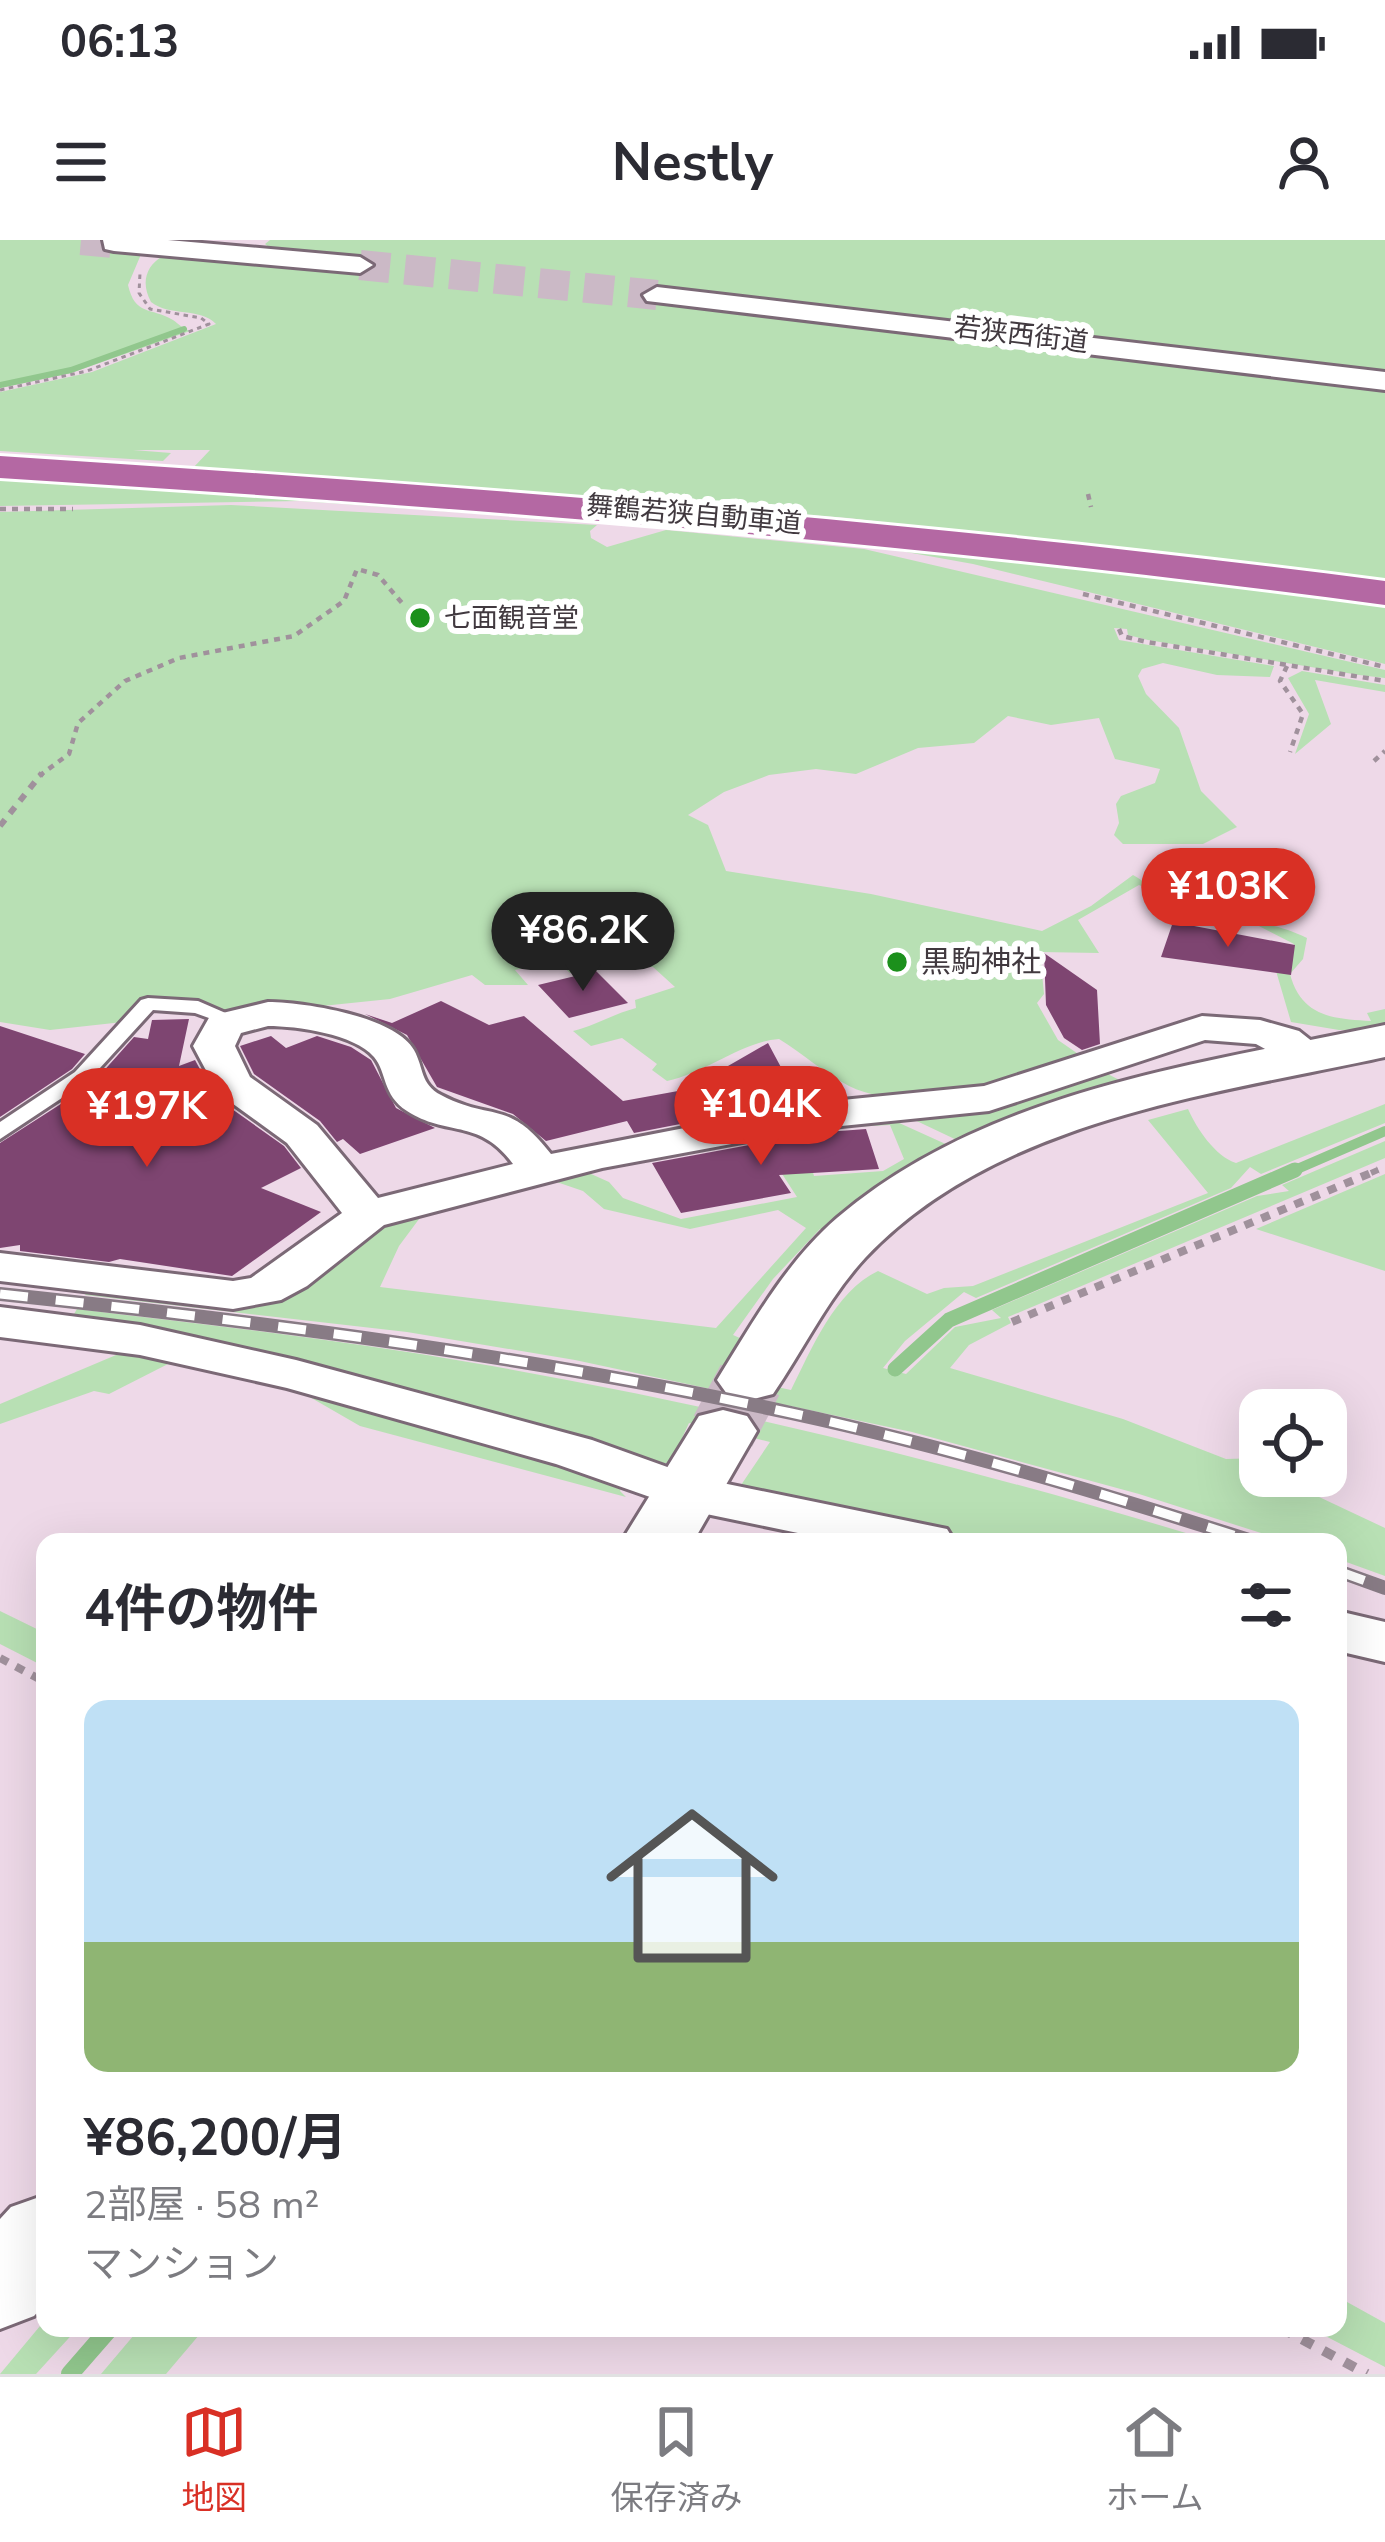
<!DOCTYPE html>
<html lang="ja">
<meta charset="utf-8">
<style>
body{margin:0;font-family:"Nunito Sans","Noto Sans JP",sans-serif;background:#f7f7f7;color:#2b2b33;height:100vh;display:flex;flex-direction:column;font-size:45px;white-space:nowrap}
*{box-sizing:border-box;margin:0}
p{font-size:39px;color:#7c7c81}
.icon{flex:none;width:66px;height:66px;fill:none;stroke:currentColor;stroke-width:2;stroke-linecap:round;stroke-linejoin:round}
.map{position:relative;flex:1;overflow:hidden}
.drawer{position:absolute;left:36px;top:1293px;width:1311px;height:804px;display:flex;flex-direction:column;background:#fff;border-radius:24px;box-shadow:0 12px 48px #0002}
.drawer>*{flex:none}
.fabs{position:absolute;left:1239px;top:1149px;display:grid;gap:24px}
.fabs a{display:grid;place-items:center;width:108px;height:108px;border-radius:24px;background:#fff;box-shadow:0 12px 48px #0002;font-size:60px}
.price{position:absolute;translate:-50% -102px;padding:0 27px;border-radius:42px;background:#d93025;color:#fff;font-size:39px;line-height:78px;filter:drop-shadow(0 3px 6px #0008)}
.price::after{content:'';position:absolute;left:50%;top:72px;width:36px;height:27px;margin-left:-18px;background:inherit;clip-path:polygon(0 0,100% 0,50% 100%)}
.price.current{background:#222;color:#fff}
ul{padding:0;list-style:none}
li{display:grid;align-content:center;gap:24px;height:636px;padding:0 48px}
li span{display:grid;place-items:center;height:372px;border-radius:24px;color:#555}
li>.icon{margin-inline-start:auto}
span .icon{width:216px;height:216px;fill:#fffc;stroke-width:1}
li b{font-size:51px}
h2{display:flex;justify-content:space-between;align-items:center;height:144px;padding:0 48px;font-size:51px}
.status{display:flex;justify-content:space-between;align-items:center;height:84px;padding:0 60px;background:#fff;direction:ltr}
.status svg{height:33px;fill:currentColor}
header{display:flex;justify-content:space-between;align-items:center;height:156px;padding:0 48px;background:#fff;font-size:54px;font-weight:700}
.menu{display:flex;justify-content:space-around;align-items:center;height:168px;border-top:3px solid #e1e1e2;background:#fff;font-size:33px;color:#7c7c81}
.menu a{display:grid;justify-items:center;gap:6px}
.menu .current{color:#d93025}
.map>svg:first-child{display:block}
</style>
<div class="status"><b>06:13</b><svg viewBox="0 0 49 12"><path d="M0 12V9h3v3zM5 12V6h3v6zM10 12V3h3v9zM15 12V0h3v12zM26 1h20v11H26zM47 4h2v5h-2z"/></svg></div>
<header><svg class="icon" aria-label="menu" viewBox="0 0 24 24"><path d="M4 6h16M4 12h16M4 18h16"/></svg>Nestly<svg class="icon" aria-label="person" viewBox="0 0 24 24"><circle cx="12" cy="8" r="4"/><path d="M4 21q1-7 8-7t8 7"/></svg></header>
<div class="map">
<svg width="1385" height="2134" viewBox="0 0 1385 2134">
<rect width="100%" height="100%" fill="#eed9e8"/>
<path fill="#b8e0b4" d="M0,0H119L351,33L373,20L276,13L265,4L270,0H1385V342L848,278L193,228L210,210H133L171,213L163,221L0,211V152L92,132L216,84C200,67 170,77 151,62C141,44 145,26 163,16L142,12L128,45C135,76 151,67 173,80C179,84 183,89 190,91L71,133L0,148Z
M0,236L750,288L1083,323L1381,361L1385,362V424L973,324L834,299L301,261L0,266Z
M231,265L597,285L590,291L591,298L607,307L666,290L864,309L1385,430V438L1359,435L1148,400L1128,395L1127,389L1114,388L1119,400L1274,426L1270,437L1217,435L1163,423L1142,429L1138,436L1146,454L1179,488L1201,551L1237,587L1203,604H1123L1114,595L1119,583L1116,564L1121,556L1155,543L1160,529L1115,519L1099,478L1051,485L1008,476L974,503L918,508L856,534L816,529L769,535L724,552L688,575L708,585L726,631L871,654L1042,691L1091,666L1133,635C1154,646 1172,671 1196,676C1241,684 1262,677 1307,698L1303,719L1290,734C1301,776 1332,779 1371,781L1367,773L1385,769V789L1339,790L1291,782L1276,731L1290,717L1294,704L1255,684L1170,678L1148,649L1139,645L1078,680L1099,713L1040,712L1044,754L1037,763L1058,800L1084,818C1020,843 914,878 849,846C825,834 802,813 779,799C744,801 705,833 667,841L652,830L657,824L622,798L591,806L573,791C597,785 613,774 636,768L635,760L675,747L653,727L599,726L570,733L557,721L515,730L528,745H485L472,735L390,759L243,774L144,760L123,782L50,790L0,782V272Z
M1302,431L1385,445V452L1315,440L1331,484L1295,514L1309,474L1288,438Z
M1100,830L1131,846L961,902L904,875Z
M1385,864V883L1261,934L1250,927L1231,948L976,1058L964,1052L905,1101L883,1128L906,1134L955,1087L1001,1078L992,1070L1257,956L1289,951L1282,945L1385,901V918L1008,1077L1011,1083L969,1105L950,1128L1123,1179L1226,1219L1260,1218V1236H1288L1317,1256L1385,1288V1336L1338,1319V1302H1289L1139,1254L912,1192L575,1120L407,1092L85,1055L89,1049L233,1063L377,980L428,967L399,1006L380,1047L716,1088L806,988L778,970L690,989L604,969L583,951L542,937L580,929L609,942L623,958L681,979L797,957L764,906L803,898L814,936L883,931L904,919L890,885L795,890L886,877L950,906L878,948L827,990L820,989L773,1039L733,1095L742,1099L718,1134L791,1150C811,1110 835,1051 878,1031L927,1054L944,1048L973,1046L1208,953L1148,880L1188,869C1197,889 1215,916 1236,923Z
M1385,934V1031L1256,989Z
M77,1069C209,1085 342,1100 474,1123C725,1166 972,1228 1216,1302H983L739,1248L770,1202L689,1183L671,1222L650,1226L71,1079Z
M135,1107L372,1164L622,1246L620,1251L626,1257L360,1186L308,1156L273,1145L168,1124L109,1154L94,1151L0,1184V1164Z
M0,1371L45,1393V1427L0,1404Z
M1338,2057L1385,2083V2127L1310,2088H1338Z
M45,2080V2088H78L36,2134H0Z
M140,2088H205L166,2134H101Z"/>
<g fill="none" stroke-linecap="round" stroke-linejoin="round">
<path stroke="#91c78d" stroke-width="6" d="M0,145L71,130L184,89"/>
<path stroke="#91c78d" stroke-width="10" d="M1288,933L1385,891"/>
<path stroke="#91c78d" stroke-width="15" d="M895,1129L949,1080L1295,930"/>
<path stroke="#91c78d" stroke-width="18" d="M70,2134L110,2088"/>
</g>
<path fill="#7e4571" d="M1173,682L1295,705L1291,735L1161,717Z
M1044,713L1097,750L1100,804L1082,810L1064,798L1046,765Z
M596,731L628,763L569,778L538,745Z
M441,761L489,785L524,776L623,861L700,847L697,838L733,836L728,826L768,803L799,861L634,893L627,881L546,901L513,874L437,847L407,795L365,774L392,783Z
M189,779L179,826L195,820L215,857L284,906L301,928L261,948L321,972L232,1036L120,1019L109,1022L20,1011V1005L0,1008V903L92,844L134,797L148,799L152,780Z
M0,786L85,814L72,829L0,877Z
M271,796L286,808L317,796L351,807L371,820L396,868L435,888L360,914L343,899L337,902L320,881L254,834L240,806Z
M866,889L879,929L779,935L791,953L681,973L652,923L813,893Z"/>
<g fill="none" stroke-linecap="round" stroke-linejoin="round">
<path stroke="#cbb9c6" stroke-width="30" stroke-dasharray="30 15" stroke-linecap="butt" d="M81,0L114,3
M360,25L657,55"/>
<path stroke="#cbb9c6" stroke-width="66" stroke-dasharray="66 33" stroke-linecap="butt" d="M723,1191L750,1140"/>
<defs>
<path id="service" d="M148,758L198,761L244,781L234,787L195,773L153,770L89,840L0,899V882L75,832L141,760Z"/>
<path id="minor" d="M268,762C303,762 395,776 414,810C424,828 420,844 441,855C492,882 508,858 551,914L812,863L984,846L1202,776L1260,780L1299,791L1332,817L1326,826L1311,829L1296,826L1256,804L1205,800L989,871L812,889L602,928L384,985L307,1046L281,1060L233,1069L0,1041V1013L233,1041L251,1038L342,973L287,903L218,853L193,806L210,776ZM268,786C297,786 354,794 374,817C387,832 382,855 407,871C447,897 480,878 513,924L378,958L317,885L250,837L235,806L241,793Z
M0,1067L140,1085L296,1120L592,1200L698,1238L947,1289L955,1302H841L687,1270L556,1224L287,1148L140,1115L0,1097Z
M1338,1371L1385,1382V1422L1338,1411Z"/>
<path id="tertiary" d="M103,0H168L360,17L373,25L360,33L114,11L105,9Z
M657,47L1385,132V150L647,61L643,55Z
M1385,785V817C1209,855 995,880 865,1018C827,1059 804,1109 773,1154L750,1160L727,1154L717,1140C752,1084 786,1022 837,978C987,850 1199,824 1385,785Z
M723,1170L747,1176L757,1191L693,1302H621L699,1176Z
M45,1955V2064L34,2076L0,2089V1979L11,1967Z"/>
<path id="motorway" d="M0,216C463,246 925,281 1385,341V365C925,303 463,267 0,238Z"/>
</defs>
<use href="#service" stroke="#7b6976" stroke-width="6"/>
<use href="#minor" stroke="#7b6976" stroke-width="6"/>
<use href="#tertiary" stroke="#7b6976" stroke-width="6"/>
<use href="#motorway" stroke="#fff" stroke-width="6"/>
<path stroke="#a0919c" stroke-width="3" stroke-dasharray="4.5 4.5" stroke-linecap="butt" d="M0,150L87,131L209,84L201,78L150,69L139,53L140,33"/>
<path stroke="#a0919c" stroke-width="4.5" stroke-dasharray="6 6" stroke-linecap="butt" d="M1088,254L1091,267
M0,269H73
M1083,354L1385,427
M1119,389L1122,396L1147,402L1385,441
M1287,426L1280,441L1303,474L1290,512
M1374,521L1385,511
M39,536L69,514L78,483L125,441L179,418L294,396L344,361L357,329L378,335L402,363"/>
<path stroke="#a0919c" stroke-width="6" stroke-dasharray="8 8" stroke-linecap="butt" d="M0,586L42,533
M1371,933L1385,927"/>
<path stroke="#a0919c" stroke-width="8" stroke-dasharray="9 9" stroke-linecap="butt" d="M1012,1082L1378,930
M0,1418L45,1442"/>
<path stroke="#a0919c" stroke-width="10" stroke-dasharray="12 12" stroke-linecap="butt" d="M1281,2088L1367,2134"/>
<use href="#service" fill="#fff" fill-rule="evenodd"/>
<use href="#minor" fill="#fff" fill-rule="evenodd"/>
<use href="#tertiary" fill="#fff" fill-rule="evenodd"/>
<use href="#motorway" fill="#b468a3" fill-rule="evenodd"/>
<defs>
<path id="rail" d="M0,1054C265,1082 530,1116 791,1173C948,1207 1102,1253 1255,1302
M1338,1331L1385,1348"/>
</defs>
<use href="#rail" stroke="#887b85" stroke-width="14"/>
<use href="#rail" stroke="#fff" stroke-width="9" stroke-dasharray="28" stroke-linecap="butt"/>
</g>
<g fill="#1c901c" stroke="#fff" stroke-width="4.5">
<circle cx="420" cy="378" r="12"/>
<circle cx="897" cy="722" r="12"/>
</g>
<g text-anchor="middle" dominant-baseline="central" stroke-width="12" stroke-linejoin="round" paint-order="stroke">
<g font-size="27" fill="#41393f" stroke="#fff">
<text transform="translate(1021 95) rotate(7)">若狭西街道</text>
<text transform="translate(694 275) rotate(5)">舞鶴若狭自動車道</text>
</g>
<g font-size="27" fill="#41393f" stroke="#fff" text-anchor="start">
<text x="444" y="378">七面観音堂</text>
</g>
<g font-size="30" fill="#41393f" stroke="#fff" text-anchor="start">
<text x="921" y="722">黒駒神社</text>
</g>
</g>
</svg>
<div class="fabs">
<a><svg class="icon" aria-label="locate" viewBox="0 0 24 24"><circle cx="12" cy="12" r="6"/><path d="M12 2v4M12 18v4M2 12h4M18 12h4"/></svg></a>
</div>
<b class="price" style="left:1228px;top:710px">¥103K</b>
<b class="price current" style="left:583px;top:754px">¥86.2K</b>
<b class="price" style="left:761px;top:928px">¥104K</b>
<b class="price" style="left:147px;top:930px">¥197K</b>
<section class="drawer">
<h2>4件の物件<svg class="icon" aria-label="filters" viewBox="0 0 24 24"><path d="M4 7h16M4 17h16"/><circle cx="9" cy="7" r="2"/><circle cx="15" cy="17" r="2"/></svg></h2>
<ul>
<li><span style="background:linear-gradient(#bfe0f5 65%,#8fb573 0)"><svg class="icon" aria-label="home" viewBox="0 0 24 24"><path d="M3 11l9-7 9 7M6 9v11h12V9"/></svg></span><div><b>¥86,200/月</b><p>2部屋 · 58 m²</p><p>マンション</p></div></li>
</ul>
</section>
</div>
<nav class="menu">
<a class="current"><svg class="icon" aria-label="map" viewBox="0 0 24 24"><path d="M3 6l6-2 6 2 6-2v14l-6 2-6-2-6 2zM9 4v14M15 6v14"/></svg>地図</a>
<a><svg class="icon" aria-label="saved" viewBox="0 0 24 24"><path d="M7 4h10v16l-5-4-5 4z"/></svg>保存済み</a>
<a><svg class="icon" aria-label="home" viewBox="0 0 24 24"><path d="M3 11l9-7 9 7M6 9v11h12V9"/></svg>ホーム</a>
</nav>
